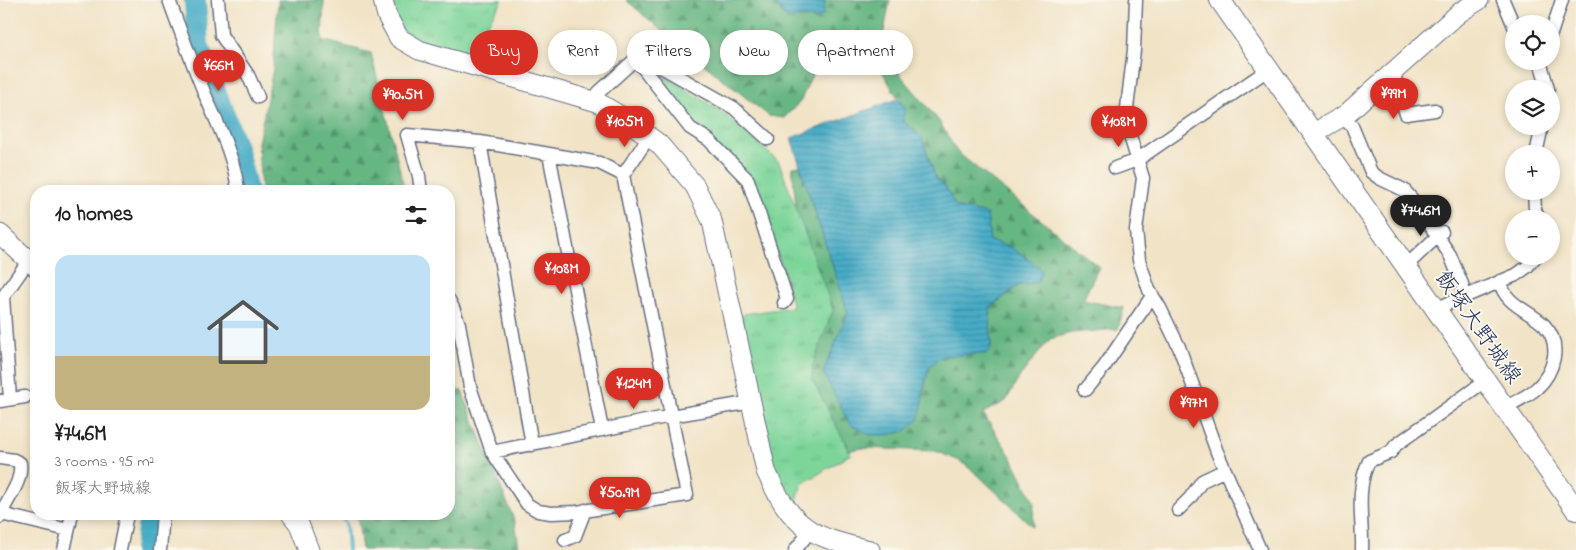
<!DOCTYPE html>
<meta charset="utf-8">
<style>
body{margin:0;font-family:"Indie Flower","Klee One",sans-serif;background:#f2f2f2;color:#222;height:100vh;display:flex;flex-direction:column;font-size:19px;white-space:nowrap}
*{box-sizing:border-box;margin:0}
p{font-size:16px;color:#767676}
.icon{flex:none;width:28px;height:28px;fill:none;stroke:currentColor;stroke-width:2;stroke-linecap:round;stroke-linejoin:round}
.map{position:relative;flex:1;overflow:hidden}
.drawer{position:absolute;left:30px;top:185px;width:425px;height:335px;display:flex;flex-direction:column;background:#fff;border-radius:20px;box-shadow:0 2px 8px #0003}
.drawer>*{flex:none}
.top-card{position:absolute;left:470px;top:30px;width:475px;height:45px;display:flex;gap:10px}
.tools{position:absolute;left:1505px;top:15px;display:grid;gap:10px}
.tools a{display:grid;place-items:center;width:55px;height:55px;border-radius:50%;background:#fff;box-shadow:0 2px 8px #0003;font-size:25px}
.price{position:absolute;translate:-50% -42px;padding:0 11px;border-radius:18px;background:#d93025;color:#fff;font-size:16px;line-height:32px;filter:drop-shadow(0 1px 2px #0008)}
.price::after{content:'';position:absolute;left:50%;top:30px;width:15px;height:11px;margin-left:-8px;background:inherit;clip-path:polygon(0 0,100% 0,50% 100%)}
.price.current{background:#222;color:#fff}
ul{padding:0;list-style:none}
li{display:grid;align-content:center;gap:10px;height:265px;padding:0 25px}
li span{display:grid;place-items:center;height:155px;border-radius:15px;color:#555}
li>.icon{margin-inline-start:auto}
span .icon{width:90px;height:90px;fill:#fffc;stroke-width:1}
li b{font-size:21px}
h2{display:flex;justify-content:space-between;align-items:center;height:60px;padding:0 25px;font-size:21px}
.tag{padding:0 18px;border-radius:22px;background:#fff;box-shadow:0 2px 8px #0003;font-size:18px;line-height:45px}
.tag.current{background:#d93025;color:#fff}
.map>svg:first-child{display:block}
</style>
<div class="map">
<svg width="1576" height="550" viewBox="0 0 1576 550">
<defs>
<pattern id="forest-firs" width="22" height="20" patternUnits="userSpaceOnUse" patternTransform="scale(1.25)"><rect width="22" height="20" fill="#66b682"/><path d="M5 1l3.5 6h-7zM16 11l3.5 6h-7z" fill="#53946e"/></pattern>
<pattern id="park-tufts" width="24" height="20" patternUnits="userSpaceOnUse" patternTransform="scale(1.25)"><rect width="24" height="20" fill="#7dd59a"/><path d="M3 7l-1-3M5 7V3M7 7l1-3M15 17l-1-3M17 17v-4M19 17l1-3" fill="none" stroke="#6bb787"/></pattern>
<pattern id="water-rules" width="6" height="5" patternUnits="userSpaceOnUse" patternTransform="scale(1.25)"><rect width="6" height="5" fill="#47acc6"/><path d="M0 2.5h6" fill="none" stroke="#3a8ca4"/></pattern>
</defs>
<rect width="100%" height="100%" fill="#fbf7ec"/>
<filter id="ink" filterUnits="userSpaceOnUse"><feTurbulence type="fractalNoise" baseFrequency=".02" numOctaves="2"/><feDisplacementMap in="SourceGraphic" scale="10" xChannelSelector="R" yChannelSelector="G"/><feConvolveMatrix kernelMatrix="1 2 1 2 8 2 1 2 1" color-interpolation-filters="sRGB"/></filter>
<filter id="wash" filterUnits="userSpaceOnUse"><feTurbulence type="fractalNoise" baseFrequency=".0096" numOctaves="4" result="noise"/><feDisplacementMap in="SourceGraphic" scale="20" xChannelSelector="R" yChannelSelector="G"/><feGaussianBlur stdDeviation="1.12" result="paint"/><feColorMatrix in="noise" values="0 0 0 0 0 0 0 0 0 0 0 0 0 0 0 0 0 1.4 0 .05"/><feComposite in="paint" operator="in"/></filter>
<g filter="url(#wash)">
<rect width="100%" height="100%" fill="#f1e3c6"/>
<path fill="url(#forest-firs)" stroke="#407270" d="M278,0H324L322,40L371,53L405,191H261L258,143L273,69Z
M626,0H773L784,16L823,15L825,0H890L883,37L888,60L939,121L957,152L1099,267L1083,300L1124,308L1118,329L1071,333L1050,339L1020,376L1006,401L983,413L1012,458L1034,502L1033,527L978,475L960,461L935,451L862,448L830,454L790,363L803,272L792,167L800,166L848,313L823,373L906,431L918,420L929,367L942,356L986,353L991,347L990,308L1019,285L1038,282L1011,247L990,241L987,214L956,207L945,186L936,179L922,138L902,120L905,107C887,88 873,39 843,35C839,35 833,37 828,39L800,102L784,118L769,116L668,36Z
M449,388L462,391L515,522L519,546L521,550H362L357,514H449Z"/>
<path fill="url(#park-tufts)" stroke="#4c827c" d="M387,0H503L479,36L497,53L496,66L421,44L402,30Z
M642,62L719,110L779,162L833,310L812,367V379L851,454L802,484L795,507L773,470L741,317L744,314L793,307L781,264L752,180L692,122Z"/>
<path fill="url(#water-rules)" stroke="#316e92" d="M773,0H825L823,15L816,19C788,13 793,30 773,0Z
M897,99L906,108L902,120L922,138L936,179L945,186L956,207L987,214L990,241L1011,247L1042,270L1038,282L1019,285L990,307L991,348L986,354L943,356L929,367L923,390L922,407L918,420L906,431L886,435H870L850,424L823,373L848,313L791,138Z"/>
<g fill="none" stroke-linecap="round" stroke-linejoin="round">
<path stroke="#47acc6" stroke-width="4" d="M340,514L346,524L348,550"/>
<path stroke="#47acc6" stroke-width="22" d="M195,0L198,45L237,150L247,191
M145,550L150,514"/>
</g>
</g>
<g filter="url(#ink)">
<g fill="none" stroke-linecap="round" stroke-linejoin="round">
<defs>
<path id="street" d="M169,0C181,33 193,65 206,97C219,127 235,159 238,191
M218,0L221,35L248,75L258,97
M1136,0L1134,50L1127,108L1130,136L1143,178L1136,230L1139,260L1149,290L1160,308L1179,347L1217,452L1260,550
M1503,0L1514,26
M1551,34L1562,0
M636,59L690,128L709,140L748,180L787,299L784,303
M1540,61L1548,89
M1393,72L1406,114L1435,110
M592,101L599,92L640,55L734,108L768,139
M1341,117L1352,126L1371,172L1379,178L1404,190L1416,204L1450,255L1462,284L1464,297
M480,142L532,445
M549,154L602,430
M1536,154L1542,126
M1115,168L1137,160L1269,69
M421,191L419,176L407,135L480,142L549,154L599,163L623,175
M1534,191L1535,210L1539,219
M1406,266L1442,232
M1500,281C1505,306 1530,310 1545,326C1562,345 1554,372 1537,388C1528,396 1515,402 1504,408
M449,300L453,308L459,324L470,387L492,452L527,504L538,511L551,513L577,512L687,495L623,175L649,137
M1435,309L1516,275L1527,267L1536,256
M1085,390L1104,367L1152,296
M10,399L3,297L29,260
M0,401L25,397
M492,452L671,416L752,402
M0,458L14,460L20,463C23,483 6,499 0,517
M1178,510L1190,498L1202,481L1225,470
M1,514L68,530
M565,540L575,536L585,510
M64,550L72,514
M120,550L127,514
M160,550L163,514
M795,550L804,539L807,530
M1362,550C1363,519 1355,490 1369,461L1391,452L1396,445L1485,381"/>
<path id="secondary" d="M383,0L387,16L399,38L419,50L597,102L624,118L659,144L695,186L712,221L766,471C792,528 810,537 870,550
M1314,133L1345,115L1459,13L1479,0
M0,234L36,267
M291,514L299,524L309,550"/>
<path id="primary" d="M1220,0L1576,510"/>
</defs>
<use href="#street" stroke="#666e82" stroke-width="15"/>
<use href="#secondary" stroke="#666e82" stroke-width="21"/>
<use href="#primary" stroke="#666e82" stroke-width="22"/>
<use href="#street" stroke="#fff" stroke-width="12"/>
<use href="#secondary" stroke="#fff" stroke-width="19"/>
<use href="#primary" stroke="#fff" stroke-width="20"/>
</g>
</g>
<g text-anchor="middle" dominant-baseline="central" stroke-width="4" stroke-linejoin="round" paint-order="stroke">
<g font-size="22" fill="#1b2f5e" stroke="#fbf7ec">
<text transform="translate(1477 328) rotate(55)">飯塚大野城線</text>
</g>
</g>
</svg>
<div class="tools">
<a><svg class="icon" aria-label="locate" viewBox="0 0 24 24"><circle cx="12" cy="12" r="6"/><path d="M12 2v4M12 18v4M2 12h4M18 12h4"/></svg></a>
<a><svg class="icon" aria-label="layers" viewBox="0 0 24 24"><path d="M12 4l9 5-9 5-9-5zM3 14l9 5 9-5"/></svg></a>
<a>+</a>
<a>−</a>
</div>
<b class="price" style="left:219px;top:92px">¥66M</b>
<b class="price" style="left:1394px;top:120px">¥99M</b>
<b class="price" style="left:403px;top:121px">¥90.5M</b>
<b class="price" style="left:625px;top:148px">¥105M</b>
<b class="price" style="left:1119px;top:148px">¥108M</b>
<b class="price current" style="left:1421px;top:237px">¥74.6M</b>
<b class="price" style="left:562px;top:295px">¥108M</b>
<b class="price" style="left:634px;top:410px">¥124M</b>
<b class="price" style="left:1194px;top:429px">¥97M</b>
<b class="price" style="left:620px;top:519px">¥50.9M</b>
<div class="top-card">
<a class="tag current">Buy</a>
<a class="tag">Rent</a>
<a class="tag">Filters</a>
<a class="tag">New</a>
<a class="tag">Apartment</a>
</div>
<section class="drawer">
<h2>10 homes<svg class="icon" aria-label="filters" viewBox="0 0 24 24"><path d="M4 7h16M4 17h16"/><circle cx="9" cy="7" r="2"/><circle cx="15" cy="17" r="2"/></svg></h2>
<ul>
<li><span style="background:linear-gradient(#bfe0f5 65%,#c2b280 0)"><svg class="icon" aria-label="home" viewBox="0 0 24 24"><path d="M3 11l9-7 9 7M6 9v11h12V9"/></svg></span><div><b>¥74.6M</b><p>3 rooms · 95 m²</p><p>飯塚大野城線</p></div></li>
</ul>
</section>
</div>
